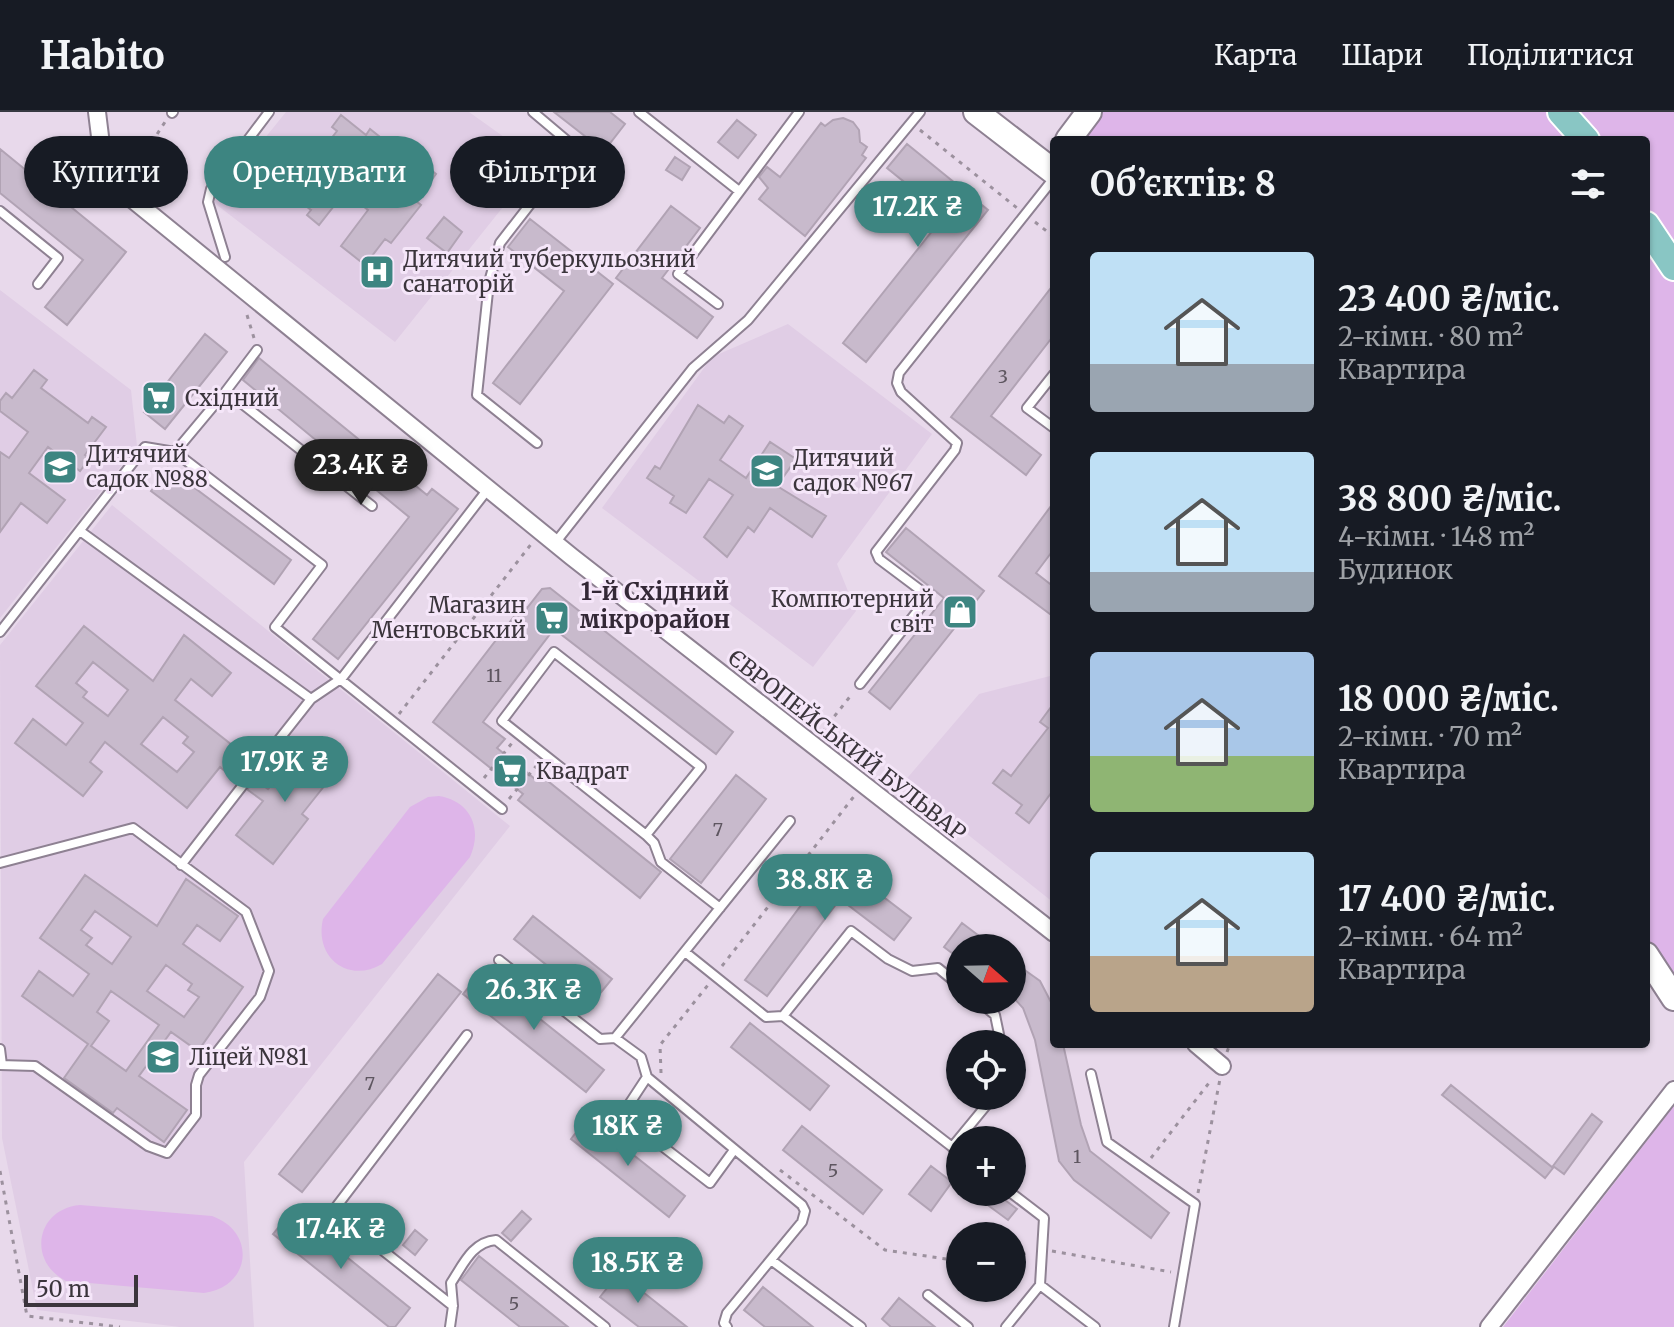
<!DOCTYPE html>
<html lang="uk">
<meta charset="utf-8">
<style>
body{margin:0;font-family:Merriweather,serif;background:#242831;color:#f1f3f6;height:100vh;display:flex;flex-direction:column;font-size:30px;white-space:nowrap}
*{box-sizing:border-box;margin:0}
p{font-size:26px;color:#9ea1a6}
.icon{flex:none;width:44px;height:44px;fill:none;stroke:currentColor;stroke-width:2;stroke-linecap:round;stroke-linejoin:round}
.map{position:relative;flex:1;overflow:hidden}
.drawer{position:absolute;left:1050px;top:24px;width:600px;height:912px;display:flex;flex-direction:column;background:#171b24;border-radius:8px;box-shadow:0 2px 6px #0004}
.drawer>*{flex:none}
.guide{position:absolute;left:24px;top:24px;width:760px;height:72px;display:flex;gap:16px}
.needle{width:52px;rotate:110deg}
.buttons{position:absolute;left:946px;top:822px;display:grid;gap:16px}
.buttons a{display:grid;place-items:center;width:80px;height:80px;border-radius:50%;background:#171b24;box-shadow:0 2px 6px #0004;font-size:40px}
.scale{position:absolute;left:24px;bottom:20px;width:114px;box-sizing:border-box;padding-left:8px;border:4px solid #3b353c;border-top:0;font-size:22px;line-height:28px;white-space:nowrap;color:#3b353c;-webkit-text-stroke:6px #f5e6f9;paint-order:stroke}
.price{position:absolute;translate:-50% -68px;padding:0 18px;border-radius:28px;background:#3d8581;color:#fff;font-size:26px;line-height:52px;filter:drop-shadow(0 2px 4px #0008)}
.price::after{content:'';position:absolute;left:50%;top:48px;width:24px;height:18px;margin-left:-12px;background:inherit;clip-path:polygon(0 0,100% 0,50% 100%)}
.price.selected{background:#222;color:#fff}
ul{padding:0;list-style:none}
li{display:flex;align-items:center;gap:24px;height:200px;padding:0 40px}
li span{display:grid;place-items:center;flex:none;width:224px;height:160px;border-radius:8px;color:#555}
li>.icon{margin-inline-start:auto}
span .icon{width:96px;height:96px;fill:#fffc;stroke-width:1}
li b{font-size:34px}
h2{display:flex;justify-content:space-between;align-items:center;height:96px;padding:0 40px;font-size:34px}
.tag{padding:0 28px;border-radius:36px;background:#171b24;box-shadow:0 2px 6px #0004;font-size:28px;line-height:72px}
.tag.selected{background:#3d8581;color:#fff}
header{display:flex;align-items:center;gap:48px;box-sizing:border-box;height:112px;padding:0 40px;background:#171b24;border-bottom:2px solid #363941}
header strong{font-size:38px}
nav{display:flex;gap:44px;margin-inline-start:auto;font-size:28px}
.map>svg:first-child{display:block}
</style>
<header>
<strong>Habito</strong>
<nav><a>Карта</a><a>Шари</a><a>Поділитися</a></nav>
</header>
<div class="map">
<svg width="1674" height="1215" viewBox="0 0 1674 1215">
<rect width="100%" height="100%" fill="#e8d9eb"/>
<path fill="#e0cde5" d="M286,0H469L539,50L395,230L213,90Z
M0,178L131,278L137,334L0,506Z
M788,212L932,322L837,452L856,499L813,555L602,396L712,245Z
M112,393L510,714L244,1050L254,1215H180L37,1198L2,1026L0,533Z
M1054,563V791L903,671L979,582Z"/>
<path fill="#deb5e9" d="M1089,0H1674V886L1646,843V28H1068Z
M439,684C470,689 483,716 470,745L382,852C348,872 314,845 323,807L410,695L428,685Z
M1674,994V1215H1503Z
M80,1093L212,1104C257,1120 251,1175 204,1181L66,1169C27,1149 36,1097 80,1093Z"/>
<path fill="#c8bacc" stroke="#b1a3b4" stroke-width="2" fill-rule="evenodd" d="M554,0H610L625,12L604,39Z
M341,3L366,23L370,17L385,29L359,62L384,81L413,44L436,62L416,89L421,93L391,131L385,127L365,153L341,134L368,98L345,80L319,113L307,103L311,98L281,75L293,59L300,65L313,50L337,19L332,15Z
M843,6L853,10L859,18L860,30L867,35L862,43L866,46L805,124L759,87L768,76L759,65L767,55L780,65L821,11L825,14L833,8Z
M737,8L756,23L738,46L718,30Z
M907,32L988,98L866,250L843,231L945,103L887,56Z
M0,37L126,140L67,213L45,195L83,148L0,81Z
M675,45L690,55L682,68L666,58Z
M671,94L700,116L662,166L713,205L697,226L616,166Z
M444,105L462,120L447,141L427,126Z
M530,107L613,172L520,292L493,271L564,179L508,135Z
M1054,172V223L991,304L1041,343L1026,363L951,305Z
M205,222L227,240L165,317L144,300Z
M259,246L427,383L432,377L458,397L338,547L313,527L409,405L243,268Z
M34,258L47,268L41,276L88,311L92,305L106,315L85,343L90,346L80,359L48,335L29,361L65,388L47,411L21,391L0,420V340L9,346L28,320L0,299V289L6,281L12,286Z
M698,293L724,311L729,304L743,314L720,348L746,366L770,330L796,347L777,374L826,404L812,425L770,396L754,420L748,415L727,445L704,425L733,383L709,367L686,401L670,391L674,384L647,366L655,354L660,357Z
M168,356L291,448L274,472L151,379Z
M1054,390V437L1036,461L1054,475V505L999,464Z
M906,416L984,479L890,597L869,580L944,486L886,440Z
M550,476L733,620L716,642L554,517L483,610L505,627L497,636L535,667L539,662L661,760L640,786L518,688L523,682L433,610L523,493L527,496L542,477Z
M84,514L153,569L184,523L231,561L212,584L191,567L175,588L237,637L230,646L245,659V666L237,669L220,655L187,696L105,630L90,650L102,660L83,684L15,631L33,607L66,633L83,611L36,574ZM93,550L128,578L108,604L83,585L87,580L76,571ZM163,605L188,625L183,631L194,640L177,660L141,632Z
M1054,591V677L1029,711L1016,701L1022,693L993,671L1003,658L1011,664L1024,647L1048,616L1040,610Z
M304,632L337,658L302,702L308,707L273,752L236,723L263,689L248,678L249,670L256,668L268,677Z
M736,663L766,687L701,771L670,747Z
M835,748L911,806L894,828L840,787L767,884L745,868Z
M85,763L157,814L186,767L238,804L220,829L197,813L183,832L243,875L198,939L171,920L139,964L187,998L164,1030L117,996L113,1001L64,966L88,932L22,884L39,859L73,884L89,862L40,826ZM95,799L131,825L112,852L86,833L92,826L81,818ZM166,853L192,872L188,878L199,885L184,905L147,879ZM111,879L159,913L126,959L91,934L109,909L97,900Z
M533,804L612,867L593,890L514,827Z
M962,811L995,836H960V847L944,835Z
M1012,849L1040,869L1053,894L1054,932H1063L1081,1013L1090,1039L1169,1101L1151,1126L1074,1068L1059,1049L1035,928L1023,896L1012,884Z
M481,860L604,958L586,980L463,882Z
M438,862L461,880L302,1080L279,1062Z
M750,911L829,974L810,998L731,935Z
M1451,973L1553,1056L1545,1066L1442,983Z
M1592,1002L1602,1010L1564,1062L1553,1054Z
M587,1006L685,1084L669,1105L571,1027Z
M802,1014L882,1078L863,1102L783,1038Z
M931,1054L952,1070L931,1099L909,1082Z
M970,1080H994L1017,1097L1008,1108Z
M522,1099L531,1107L511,1129L502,1121Z
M291,1100L410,1196L395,1215H389L273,1122Z
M415,1118L427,1128L415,1143L403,1133Z
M479,1144L568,1215H520L461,1168Z
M619,1161L687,1215H639L600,1185Z
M763,1175L813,1215H765L744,1198Z
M899,1186L935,1215H891L882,1207Z"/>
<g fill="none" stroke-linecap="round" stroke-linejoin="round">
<defs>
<path id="lane" d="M533,0L571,32L566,46L500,131L489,170L477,283L537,331
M639,0L739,79
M172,1L173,0
M0,99L58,146L38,172
M225,145L208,90L211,77L269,0
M718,192L678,162L799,0
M1054,262L1027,296L1054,316
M226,279L257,238
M372,394L226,279L175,340L322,453L275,515L502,697
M80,419L311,587L251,663
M555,431L693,256L748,208L920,0
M0,520L145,335L175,340
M554,540L701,655L646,723L502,609Z
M860,572L927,487L923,480L879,447L876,440L955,338L957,331L901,280L897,271L899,261L1054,66
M311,587L342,566L488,377
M646,723L654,731L661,750L720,796
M0,751L133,716L246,800L269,859L260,885L199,963L196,973V1003L167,1041L148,1034L35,954L0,953
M181,753L243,673
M685,840L766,905L783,904
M499,848L600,927L615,926L790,709
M960,874L938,856L912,859L888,847L851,819L783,904L960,1041
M977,888L995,903L1001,932
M615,926L641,945L647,965L802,1093L805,1099L802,1110L727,1201L724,1211L727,1215
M0,937L2,953
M1091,962L1107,1030L1195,1092L1174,1215
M647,965L622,1003L710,1071L734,1038
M952,1035L994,984
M1010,1080L1044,1106L1040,1173L1095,1215
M771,1148L861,1215
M928,1183L968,1215
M453,1194L333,1099L467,923
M450,1215L453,1194L451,1171C463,1153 472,1130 496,1128L605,1215
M1006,1215L1040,1173"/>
<path id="street" d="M97,0L105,65L572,445L1054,821
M1196,932L1222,954
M1489,1215L1674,978"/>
<path id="secondary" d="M976,0L1054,60
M1068,28L1089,0
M1646,843L1674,886"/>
<path id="primary" d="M1561,0L1586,28
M1646,113L1674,155"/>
</defs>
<use href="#lane" stroke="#8e8192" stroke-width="12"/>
<use href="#street" stroke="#8e8192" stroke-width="20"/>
<use href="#secondary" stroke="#8e8192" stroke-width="28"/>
<use href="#primary" stroke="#fff" stroke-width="30"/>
<path stroke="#9c919e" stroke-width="3" stroke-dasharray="4 6" stroke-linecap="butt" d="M920,18L1017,96
M130,64L165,10
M1035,110L1054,125
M247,203L254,226
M399,602L532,431
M822,620L852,582
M484,666L512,631
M509,687L537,653
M722,854L855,683
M1227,940L1230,932
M661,961L660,933L708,873
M1151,1046L1212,967
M780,1058L885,1138L960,1149
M0,1059L27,1204L120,1215
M1198,1081L1220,967
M1052,1139L1171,1160
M1012,1145L1029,1140"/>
<use href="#lane" stroke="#fff" stroke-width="8"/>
<use href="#street" stroke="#fff" stroke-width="16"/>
<use href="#secondary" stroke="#fff" stroke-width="24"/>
<use href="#primary" stroke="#89c6c4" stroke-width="26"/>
</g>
<defs>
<symbol id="hospital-square" viewBox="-11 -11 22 22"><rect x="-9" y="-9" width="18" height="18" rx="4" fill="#3d8581" stroke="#f5e6f9"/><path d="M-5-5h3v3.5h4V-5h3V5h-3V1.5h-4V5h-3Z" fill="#fff"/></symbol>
<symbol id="supermarket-square" viewBox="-11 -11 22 22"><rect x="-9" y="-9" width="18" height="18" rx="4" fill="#3d8581" stroke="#f5e6f9"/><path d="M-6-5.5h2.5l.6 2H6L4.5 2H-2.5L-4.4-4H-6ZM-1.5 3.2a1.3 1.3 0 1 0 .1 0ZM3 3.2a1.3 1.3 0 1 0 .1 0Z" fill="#fff"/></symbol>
<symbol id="school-square" viewBox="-11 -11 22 22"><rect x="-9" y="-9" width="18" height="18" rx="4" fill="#3d8581" stroke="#f5e6f9"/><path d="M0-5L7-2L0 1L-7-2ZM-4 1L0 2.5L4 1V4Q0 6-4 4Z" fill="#fff"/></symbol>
<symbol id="shop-square" viewBox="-11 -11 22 22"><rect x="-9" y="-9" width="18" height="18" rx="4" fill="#3d8581" stroke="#f5e6f9"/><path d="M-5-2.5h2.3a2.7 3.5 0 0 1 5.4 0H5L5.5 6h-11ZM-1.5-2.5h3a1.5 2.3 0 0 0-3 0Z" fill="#fff"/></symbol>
</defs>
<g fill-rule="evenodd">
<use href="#hospital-square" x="357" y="140" width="40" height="40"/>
<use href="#supermarket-square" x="139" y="266" width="40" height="40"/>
<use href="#school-square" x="40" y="335" width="40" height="40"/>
<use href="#school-square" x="747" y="339" width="40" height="40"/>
<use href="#shop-square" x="940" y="480" width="40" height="40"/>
<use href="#supermarket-square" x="532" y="486" width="40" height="40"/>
<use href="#supermarket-square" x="490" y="639" width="40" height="40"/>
<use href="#school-square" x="143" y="925" width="40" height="40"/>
</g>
<g text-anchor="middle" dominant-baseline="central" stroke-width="6" stroke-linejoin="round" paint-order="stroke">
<g font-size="18" fill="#5e5660">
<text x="1003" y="264">3</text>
<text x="494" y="563">11</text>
<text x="718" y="717">7</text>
<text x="370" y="971">7</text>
<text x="1077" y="1044">1</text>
<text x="833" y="1058">5</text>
<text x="514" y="1191">5</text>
</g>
<g font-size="22" fill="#3b353c" stroke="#f5e6f9" text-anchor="start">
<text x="403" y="147">Дитячий туберкульозний<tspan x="403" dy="25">санаторій</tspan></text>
<text x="185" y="286">Східний</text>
<text x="86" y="342">Дитячий<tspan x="86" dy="25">садок №88</tspan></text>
<text x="793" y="346">Дитячий<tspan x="793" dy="25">садок №67</tspan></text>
<text x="934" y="487" text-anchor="end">Компютерний<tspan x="934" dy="25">світ</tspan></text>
<text x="526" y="493" text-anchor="end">Магазин<tspan x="526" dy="25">Ментовський</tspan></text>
<text x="536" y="659">Квадрат</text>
<text x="189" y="945">Ліцей №81</text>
</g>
<g font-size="22" fill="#3b353c" stroke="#f5e6f9">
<text transform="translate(847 633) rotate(38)">ЄВРОПЕЙСЬКИЙ БУЛЬВАР</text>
</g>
<g font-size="24" font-weight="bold" fill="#332836" stroke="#f5e6f9">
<text x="655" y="479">1-й Східний<tspan x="655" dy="28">мікрорайон</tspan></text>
</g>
</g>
</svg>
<div class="buttons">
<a><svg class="needle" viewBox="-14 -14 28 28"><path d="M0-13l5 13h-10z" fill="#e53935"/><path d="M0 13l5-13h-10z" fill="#9ea1a6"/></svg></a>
<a><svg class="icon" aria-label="locate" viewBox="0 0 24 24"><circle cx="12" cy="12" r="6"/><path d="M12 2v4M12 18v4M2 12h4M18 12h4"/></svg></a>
<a>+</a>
<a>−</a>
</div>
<div class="scale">50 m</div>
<b class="price" style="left:918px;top:137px">17.2K ₴</b>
<b class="price selected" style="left:361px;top:395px">23.4K ₴</b>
<b class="price" style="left:285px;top:692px">17.9K ₴</b>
<b class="price" style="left:825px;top:810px">38.8K ₴</b>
<b class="price" style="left:534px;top:920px">26.3K ₴</b>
<b class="price" style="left:628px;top:1056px">18K ₴</b>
<b class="price" style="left:341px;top:1159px">17.4K ₴</b>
<b class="price" style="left:638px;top:1193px">18.5K ₴</b>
<div class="guide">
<a class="tag">Купити</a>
<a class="tag selected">Орендувати</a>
<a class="tag">Фільтри</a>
</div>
<section class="drawer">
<h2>Об’єктів: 8<svg class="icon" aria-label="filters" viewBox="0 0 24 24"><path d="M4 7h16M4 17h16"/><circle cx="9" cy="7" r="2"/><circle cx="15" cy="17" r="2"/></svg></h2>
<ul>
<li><span style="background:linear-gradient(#bfe0f5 70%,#9aa5b1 0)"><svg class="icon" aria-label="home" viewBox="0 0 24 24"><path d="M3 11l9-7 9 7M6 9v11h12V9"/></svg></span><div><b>23 400 ₴/міс.</b><p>2-кімн. · 80 m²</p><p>Квартира</p></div></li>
<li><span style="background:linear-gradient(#bfe0f5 75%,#9aa5b1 0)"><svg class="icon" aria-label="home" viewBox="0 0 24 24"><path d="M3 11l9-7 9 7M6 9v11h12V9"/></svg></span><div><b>38 800 ₴/міс.</b><p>4-кімн. · 148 m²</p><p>Будинок</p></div></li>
<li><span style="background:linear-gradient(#a9c7e8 65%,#8fb573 0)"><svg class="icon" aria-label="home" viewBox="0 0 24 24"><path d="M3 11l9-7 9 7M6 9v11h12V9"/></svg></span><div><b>18 000 ₴/міс.</b><p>2-кімн. · 70 m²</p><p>Квартира</p></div></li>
<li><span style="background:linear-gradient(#bfe0f5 65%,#b9a48a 0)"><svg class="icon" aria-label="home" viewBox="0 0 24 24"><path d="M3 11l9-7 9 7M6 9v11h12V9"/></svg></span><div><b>17 400 ₴/міс.</b><p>2-кімн. · 64 m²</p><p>Квартира</p></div></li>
</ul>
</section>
</div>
